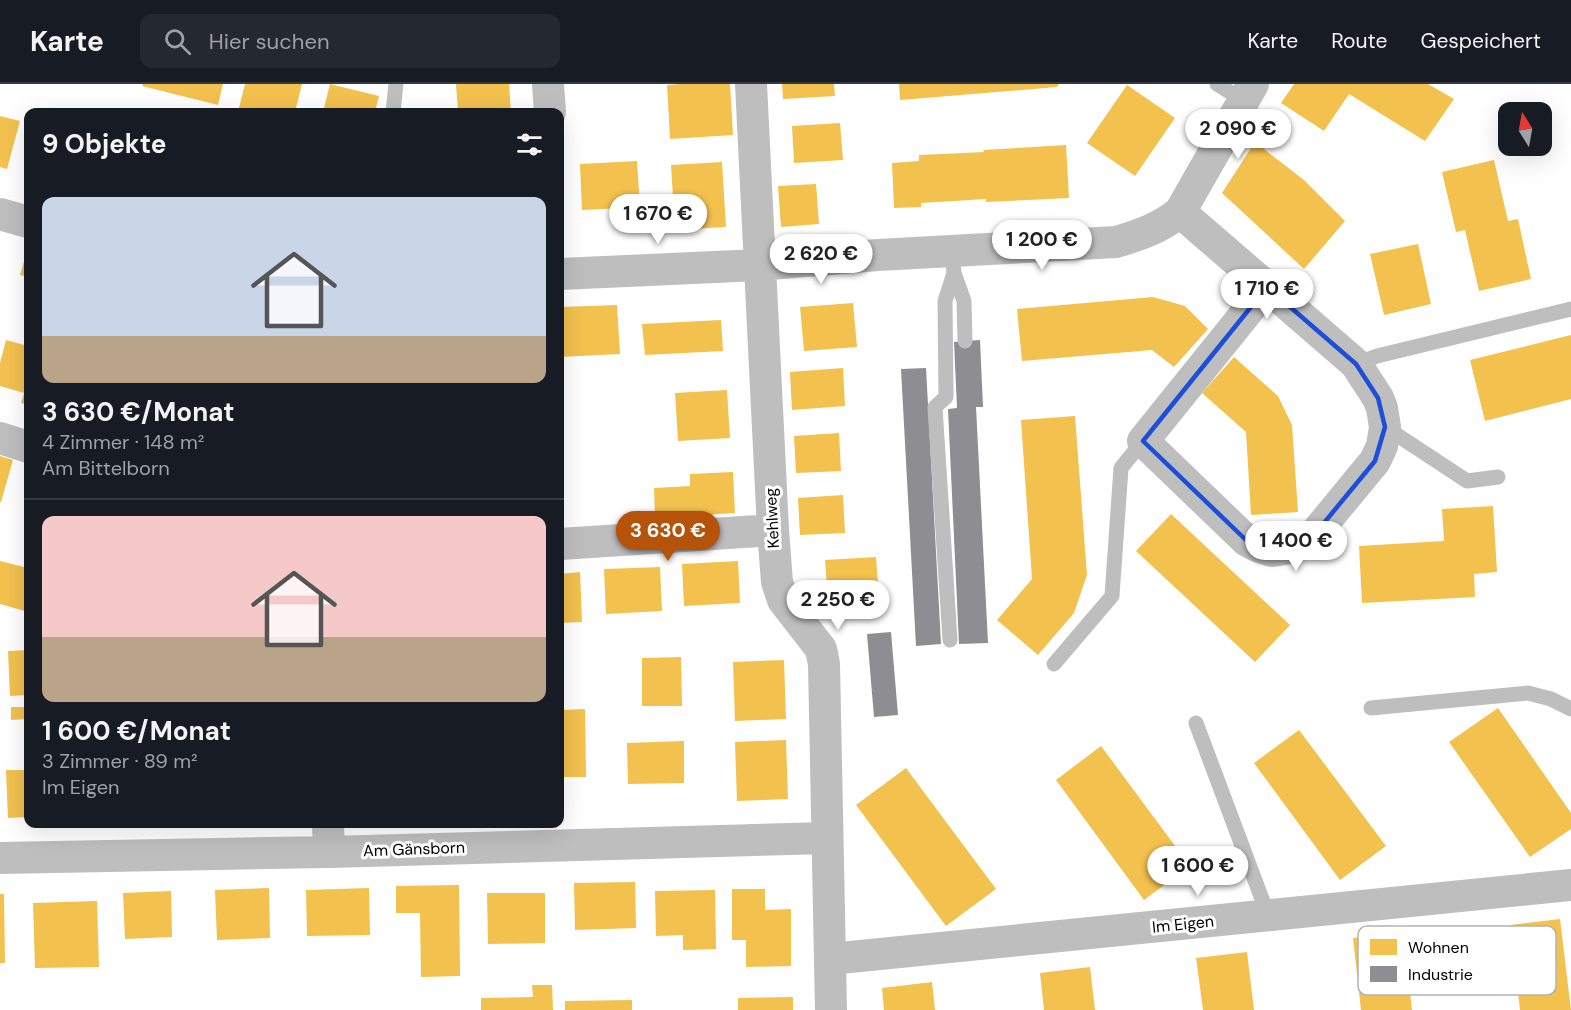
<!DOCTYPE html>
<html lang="de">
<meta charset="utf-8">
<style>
body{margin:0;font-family:"DM Sans",sans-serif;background:#242831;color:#f1f3f6;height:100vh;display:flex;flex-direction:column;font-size:22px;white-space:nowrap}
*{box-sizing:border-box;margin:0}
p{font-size:20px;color:#9ea1a6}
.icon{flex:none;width:33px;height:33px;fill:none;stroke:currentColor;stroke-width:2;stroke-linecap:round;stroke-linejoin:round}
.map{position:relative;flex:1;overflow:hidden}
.sheet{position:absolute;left:24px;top:24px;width:540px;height:720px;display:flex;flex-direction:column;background:#171b24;border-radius:12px;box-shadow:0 6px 24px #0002}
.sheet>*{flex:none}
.needle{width:39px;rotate:349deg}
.tools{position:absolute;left:1498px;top:18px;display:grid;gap:12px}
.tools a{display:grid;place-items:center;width:54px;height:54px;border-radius:12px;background:#171b24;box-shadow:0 6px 24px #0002;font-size:30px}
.price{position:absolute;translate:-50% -51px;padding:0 14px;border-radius:21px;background:#fff;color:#222;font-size:20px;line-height:39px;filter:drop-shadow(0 2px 3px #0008)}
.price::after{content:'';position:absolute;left:50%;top:36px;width:18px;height:14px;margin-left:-9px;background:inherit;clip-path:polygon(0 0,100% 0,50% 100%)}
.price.active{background:#b45309;color:#fff}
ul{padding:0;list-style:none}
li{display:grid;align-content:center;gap:12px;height:318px;padding:0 18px}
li+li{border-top:2px solid #363941}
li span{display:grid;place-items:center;height:186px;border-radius:12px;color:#555}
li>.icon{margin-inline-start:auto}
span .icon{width:108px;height:108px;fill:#fffc;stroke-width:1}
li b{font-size:26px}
h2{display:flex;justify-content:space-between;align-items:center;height:72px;padding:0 18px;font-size:26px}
header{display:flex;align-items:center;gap:36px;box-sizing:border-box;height:84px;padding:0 30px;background:#171b24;border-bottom:2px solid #363941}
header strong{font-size:28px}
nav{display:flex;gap:33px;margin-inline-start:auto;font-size:21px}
.search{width:420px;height:54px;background:#242831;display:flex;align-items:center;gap:15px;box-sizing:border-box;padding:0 21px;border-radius:12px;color:#9ea1a6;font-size:22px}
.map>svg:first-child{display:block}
</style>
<header>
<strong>Karte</strong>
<div class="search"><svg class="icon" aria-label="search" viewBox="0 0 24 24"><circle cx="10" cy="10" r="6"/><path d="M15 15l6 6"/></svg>Hier suchen</div>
<nav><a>Karte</a><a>Route</a><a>Gespeichert</a></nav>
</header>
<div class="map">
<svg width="1571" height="926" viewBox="0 0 1571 926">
<rect width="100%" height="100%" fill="#fff"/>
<path fill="#f2c14e" d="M143,0H223L218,21L142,2Z
M245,0H302L295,28H238Z
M330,0L379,12L375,28H323Z
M456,0H509L511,28H458Z
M679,0H730L733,51L670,55L667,1Z
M782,0H834L835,12L783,15Z
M899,0H1059L1057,3L900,16Z
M1294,0H1428L1454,15L1425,57L1349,10L1324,47L1281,19Z
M1127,1L1175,34L1135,92L1087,59Z
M0,32L20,37L7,85L0,83Z
M840,39L843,76L794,79L792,42Z
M1255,58L1304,96L1345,137L1304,185L1222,109Z
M1066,61L1069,114L986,118V115L921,119V123L894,124L892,79L919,77V71L984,68L983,66Z
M1494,76L1508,137L1518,135L1531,195L1479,207L1465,146L1456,148L1442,88Z
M637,77L640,123L582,126L580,80Z
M722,78L726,143L675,146L671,81Z
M816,100L819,140L781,143L778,102Z
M1418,160L1431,220L1384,231L1370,170Z
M28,163V193L20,191Z
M1153,213L1185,222L1208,245L1174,283L1152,266L1022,277L1017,225Z
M853,219L857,263L804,267L800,223Z
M617,221L620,270L560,273V223Z
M721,236L723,267L645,271L642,240Z
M1571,251V315L1485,337L1470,276Z
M6,256L28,262V321L21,319L24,309L0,302V279Z
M1234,273L1278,312L1292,341L1298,428L1251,431L1246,348L1202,309Z
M843,284L845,322L792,326L790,288Z
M727,306L730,354L678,357L675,309Z
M1075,332L1087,491L1074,529L1038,571L997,536L1032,495L1021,336Z
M839,349L841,387L796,389L794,352Z
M0,372L13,376L1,418H0Z
M733,388L735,429L655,434L654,404L690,402V390Z
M843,411L845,449L800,451L798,414Z
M1493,422L1497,488L1474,490L1475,513L1362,519L1359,462L1444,457L1442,425Z
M1171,430L1290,541L1255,578L1136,467Z
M876,473L879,513L828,516L825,476Z
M0,477L28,484V528L0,520Z
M738,477L740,519L684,522L682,480Z
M660,483L662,527L606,530L604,485Z
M580,488L582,538L560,539V490Z
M28,566V611L10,612L8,567Z
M681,573L682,622H642V574Z
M784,576L786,635L735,637L733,578Z
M11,623H28V635L11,636Z
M1498,624L1571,729V745L1530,773L1449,658Z
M585,625L586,693H560V626Z
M1299,646L1386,762L1340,796L1254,679Z
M786,656L788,715L737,717L735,658Z
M684,657V699L628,700L627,659Z
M1101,662L1190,782L1144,816L1056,696Z
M906,684L996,805L946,842L856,721Z
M6,686H28V733L8,734Z
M635,798L636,844L575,846L574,799Z
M459,801L460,892L421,893L420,829H396V802Z
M269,804L270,854L217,856L215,806Z
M369,804L370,851L307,852L306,806Z
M732,805H765V826L791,825V882L746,883V856H732Z
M715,806L716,865L683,866V851L656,852L655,807Z
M171,807L172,853L125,855L123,809Z
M487,809H545V859L488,860Z
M0,810H4L5,879H0Z
M97,817L99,883L35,884L33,819Z
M1560,835L1571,926H1520L1510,841Z
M1403,848L1412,926H1361L1353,854Z
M1247,868L1254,926H1203L1196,874Z
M1090,883L1095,926H1044L1040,889Z
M932,898L935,926H884L882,904Z
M532,901H552L553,926H481V914L533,913Z
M793,913V926H738V914Z
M632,916V926H565V917Z"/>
<path fill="#8d8d92" d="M980,256L983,323H976L988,559L959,560L948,325L957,324L954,258Z
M926,284L941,560L916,562L901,285Z
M891,548L898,631L874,633L867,550Z"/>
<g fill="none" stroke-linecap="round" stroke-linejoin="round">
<path stroke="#bebebe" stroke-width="15" d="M1217,0L1244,17
M393,28L396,0
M954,189L964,217L965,257
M1356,280L1377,272L1571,225
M1385,343L1467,397L1498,393
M950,556L935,323L946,313L945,217L954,189L952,167
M1054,580L1112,512L1121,384L1143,357
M1371,624L1528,609L1551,615L1571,625
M1196,639L1268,831"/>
<path stroke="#bebebe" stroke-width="32" d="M548,0L550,28
M751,0L773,446L777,498L783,516L821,565L824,580L831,926
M1180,128L1356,280L1378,314L1382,324L1385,343L1382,362L1375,377L1314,451L1291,464L1272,467L1259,463L1247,457L1143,357L1267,203
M0,130L28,138
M560,190L759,181L878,171L1116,158C1140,151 1160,144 1180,128L1253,0
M0,354L28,363
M560,460L773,446
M328,740L329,768
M0,774L329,768L827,754
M830,875L1571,801"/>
</g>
<path fill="none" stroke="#1d4ed8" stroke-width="4.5" stroke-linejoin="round" d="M1267,203L1356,280L1378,314L1385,343L1375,377L1314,451L1272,467L1247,457L1143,357Z"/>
<g text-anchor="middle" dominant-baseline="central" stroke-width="6" stroke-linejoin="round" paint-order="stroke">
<g font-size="16" fill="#000" stroke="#fff">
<text transform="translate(772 434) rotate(-93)">Kehlweg</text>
<text transform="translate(414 765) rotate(-2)">Am Gänsborn</text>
<text transform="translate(1183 840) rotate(-6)">Im Eigen</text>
</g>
</g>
<rect x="1358" y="842" width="198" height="69" rx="9" fill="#fff" stroke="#b2b2b2" stroke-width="1.5"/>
<rect x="1370" y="855" width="27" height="16" fill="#f2c14e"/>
<rect x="1370" y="882" width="27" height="16" fill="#8d8d92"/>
<g font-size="16" fill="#000">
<text x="1408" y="869">Wohnen</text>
<text x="1408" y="896">Industrie</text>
</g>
</svg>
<div class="tools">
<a><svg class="needle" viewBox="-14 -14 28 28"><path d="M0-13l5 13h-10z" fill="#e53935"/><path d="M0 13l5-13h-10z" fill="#9ea1a6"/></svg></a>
</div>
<b class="price" style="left:1238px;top:76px">2 090 €</b>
<b class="price" style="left:658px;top:161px">1 670 €</b>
<b class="price" style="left:1042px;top:187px">1 200 €</b>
<b class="price" style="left:821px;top:201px">2 620 €</b>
<b class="price" style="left:1267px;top:236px">1 710 €</b>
<b class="price active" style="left:668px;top:478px">3 630 €</b>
<b class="price" style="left:1296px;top:488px">1 400 €</b>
<b class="price" style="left:838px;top:547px">2 250 €</b>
<b class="price" style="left:1198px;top:813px">1 600 €</b>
<section class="sheet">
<h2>9 Objekte<svg class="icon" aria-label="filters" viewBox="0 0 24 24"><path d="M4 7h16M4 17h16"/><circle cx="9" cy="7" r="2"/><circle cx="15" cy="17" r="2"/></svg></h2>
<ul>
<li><span style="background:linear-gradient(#c9d6e8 75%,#b9a48a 0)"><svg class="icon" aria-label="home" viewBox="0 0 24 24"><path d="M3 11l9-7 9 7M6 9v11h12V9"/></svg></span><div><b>3 630 €/Monat</b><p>4 Zimmer · 148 m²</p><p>Am Bittelborn</p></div></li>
<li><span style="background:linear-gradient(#f6c9c9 65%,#b9a48a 0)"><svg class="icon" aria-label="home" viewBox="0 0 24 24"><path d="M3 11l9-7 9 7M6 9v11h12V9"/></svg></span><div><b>1 600 €/Monat</b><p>3 Zimmer · 89 m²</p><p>Im Eigen</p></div></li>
</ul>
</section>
</div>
